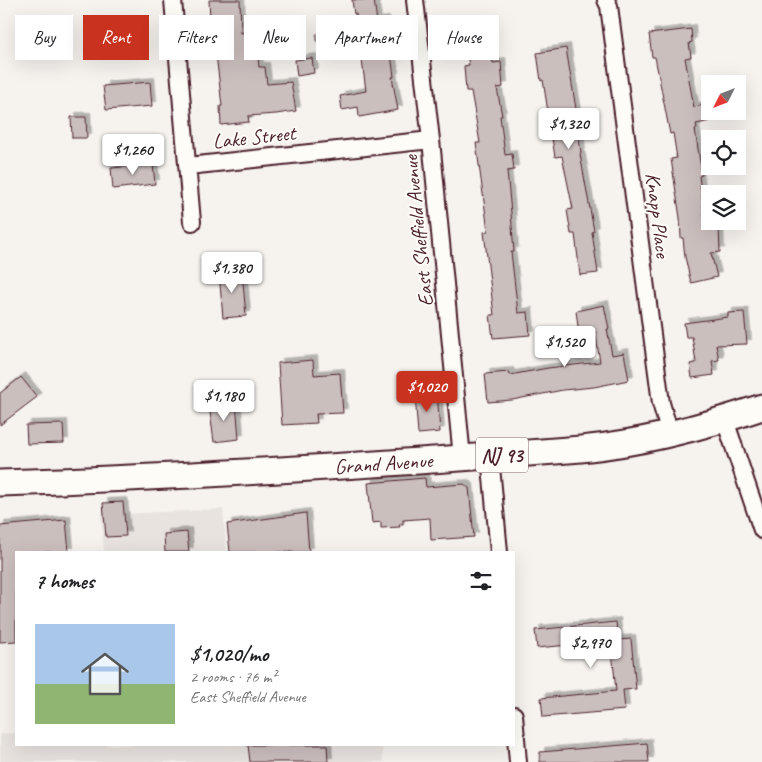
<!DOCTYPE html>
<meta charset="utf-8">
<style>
body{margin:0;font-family:Caveat,sans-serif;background:#f6f6f6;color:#202124;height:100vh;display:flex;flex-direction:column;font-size:19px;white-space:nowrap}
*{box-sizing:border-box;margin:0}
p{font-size:16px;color:#757577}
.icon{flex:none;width:28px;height:28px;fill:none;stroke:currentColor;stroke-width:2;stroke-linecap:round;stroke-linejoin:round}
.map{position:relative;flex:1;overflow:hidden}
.sheet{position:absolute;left:15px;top:551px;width:500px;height:195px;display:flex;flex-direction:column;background:#fff;border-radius:0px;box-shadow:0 5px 20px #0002}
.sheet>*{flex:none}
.top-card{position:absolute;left:15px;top:15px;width:500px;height:45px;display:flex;gap:10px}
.needle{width:32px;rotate:228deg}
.tools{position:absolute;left:701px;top:75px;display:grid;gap:10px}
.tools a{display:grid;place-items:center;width:45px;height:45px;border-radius:0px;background:#fff;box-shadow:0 5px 20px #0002;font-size:25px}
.price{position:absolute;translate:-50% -42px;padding:0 11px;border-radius:5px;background:#fff;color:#222;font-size:16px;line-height:32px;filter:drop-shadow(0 1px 2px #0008)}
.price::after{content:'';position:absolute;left:50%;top:30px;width:15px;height:11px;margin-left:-8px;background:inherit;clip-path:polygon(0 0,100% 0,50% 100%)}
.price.current{background:#c8321e;color:#fff}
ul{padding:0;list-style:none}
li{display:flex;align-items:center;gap:15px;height:125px;padding:0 20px}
li span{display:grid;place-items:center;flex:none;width:140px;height:100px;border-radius:0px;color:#555}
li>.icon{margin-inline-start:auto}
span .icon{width:60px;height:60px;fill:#fffc;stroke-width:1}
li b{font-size:21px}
h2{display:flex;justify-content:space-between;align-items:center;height:60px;padding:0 20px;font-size:21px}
.tag{padding:0 18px;border-radius:0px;background:#fff;box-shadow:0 5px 20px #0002;font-size:18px;line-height:45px}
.tag.current{background:#c8321e;color:#fff}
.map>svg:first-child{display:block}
</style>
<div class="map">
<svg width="762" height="762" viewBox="0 0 762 762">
<defs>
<filter id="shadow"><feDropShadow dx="4.5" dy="-4.5" stdDeviation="0" flood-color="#0004"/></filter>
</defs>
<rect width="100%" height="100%" fill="#f6f3ef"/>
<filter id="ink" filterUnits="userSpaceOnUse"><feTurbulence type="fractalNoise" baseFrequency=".02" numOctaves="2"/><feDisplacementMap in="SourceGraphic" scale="10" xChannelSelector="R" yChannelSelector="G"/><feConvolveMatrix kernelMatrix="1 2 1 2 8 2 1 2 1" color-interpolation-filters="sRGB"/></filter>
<g filter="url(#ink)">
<path fill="#e9e3e0" d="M223,509L227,552H104L101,515Z
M16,733V745H382L383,762H0V734Z"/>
<path fill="#bbabac" stroke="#8e7378" d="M335,32L336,40L317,42L316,34Z"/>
<path fill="#cbbfbe" stroke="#4a1f2b" filter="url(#shadow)" d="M209,0H240L241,33L248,32L249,40L256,39L259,67H265L267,84L291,82L296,111L276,114L248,116L249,122L221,125L220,106H222L212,19H210Z
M352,0H374L377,22L385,21L389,54H391L394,77H392L398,110L359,117L358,107L342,110L340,96L366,91L356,14H354Z
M486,23L493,63L501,62L503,87L497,88L502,116H500L505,155L512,154L514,170L507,171L511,213L514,252H511L518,313L528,312L530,335L493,338L490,315H494L484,232L488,231L476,143H480L471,91H466L464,66L469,65L462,28Z
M691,29L692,42L689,43L691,57L685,58L694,107L710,104V121L696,124L697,129H695L702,175L699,176L706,229L719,228L720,252L711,253L717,277L691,283L685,257L683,238H681L680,218L671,159L677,158L673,133L670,134L655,57H652L649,34Z
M566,48L577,115H576L581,153L580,154L594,231L592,232L598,273L580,275L575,234H571L567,210L573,209L562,156L555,157L543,80L541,81L537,53Z
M312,58L314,73L297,76L295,60Z
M150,82L152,106L106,110L103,86Z
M71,117H86L87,138H72Z
M153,164L155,184L113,189L111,168Z
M242,271L246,316L223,318L219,273Z
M604,305L609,329H607L612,355L624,353L629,380L594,387L563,390L512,400L488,402L485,374L509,372L510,375L548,368L600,362L595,331L579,334L576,311Z
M744,312L747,344L716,345L719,360L712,361L714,375L692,378L690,364L696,363L694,349L692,337H686L684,323L728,317V313Z
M313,360L314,375L340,373L343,413L316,414L317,423L282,425L278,363Z
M21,377L37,397L0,425V393Z
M437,392L440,432L418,434L415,394Z
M236,402L239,439L214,442L209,405Z
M63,424L64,443L27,444L26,425Z
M425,478L426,487L464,484L469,488L474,537L431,540L430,518L403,520V524H399L400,527L381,528V522L372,523L368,483Z
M123,502L126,536L106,537L103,503Z
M306,513L309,552H230L227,524Z
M66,520L69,552H16V641L0,642V526Z
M187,532L189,552H165L164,534Z
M616,622L618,640L631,639L636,689L623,690L625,710L543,717L541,698L616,691L611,641L537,648L535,630Z
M647,743L649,762H540V752Z
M248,745H327L328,762H250Z"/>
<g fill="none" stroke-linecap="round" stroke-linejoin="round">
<defs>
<path id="minor" d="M173,0L192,222
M415,0L431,140L462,458
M606,0L609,6L661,403L670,434
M188,166L431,140
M725,420L762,530
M490,456L499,552
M514,715L518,762"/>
<g id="primary">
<path id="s1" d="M0,483C194,477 388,464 581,449C643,443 703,427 762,407"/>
</g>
</defs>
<use href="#minor" stroke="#4a1f2b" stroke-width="20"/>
<use href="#primary" stroke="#4a1f2b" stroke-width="29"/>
<use href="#minor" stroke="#fdfcf7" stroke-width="16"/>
<use href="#primary" stroke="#fdfcf7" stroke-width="25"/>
</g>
</g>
<g text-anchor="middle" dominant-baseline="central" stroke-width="4" stroke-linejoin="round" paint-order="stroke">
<rect fill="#fdfcf7" stroke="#806168" stroke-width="1" x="476" y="437.5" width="52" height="35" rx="4"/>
<g font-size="20" font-weight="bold" fill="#4a1f2b">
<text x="502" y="455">NJ 93</text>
</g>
<g font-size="21" fill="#4a1f2b" stroke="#fdfcf7">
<text transform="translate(254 137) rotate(-6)">Lake Street</text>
<text transform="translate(658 215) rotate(83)">Knapp Place</text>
<text transform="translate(418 231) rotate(-96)">East Sheffield Avenue</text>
<text stroke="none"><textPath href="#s1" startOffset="384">Grand Avenue</textPath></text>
</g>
</g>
</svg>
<div class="tools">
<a><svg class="needle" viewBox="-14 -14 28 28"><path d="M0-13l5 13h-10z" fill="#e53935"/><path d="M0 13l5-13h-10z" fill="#757577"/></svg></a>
<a><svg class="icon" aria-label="locate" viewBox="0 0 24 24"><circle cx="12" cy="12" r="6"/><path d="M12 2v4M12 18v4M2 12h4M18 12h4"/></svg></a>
<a><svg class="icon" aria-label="layers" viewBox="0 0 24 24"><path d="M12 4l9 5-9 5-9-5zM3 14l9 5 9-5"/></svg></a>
</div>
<b class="price" style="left:569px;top:150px">$1,320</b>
<b class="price" style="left:133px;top:176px">$1,260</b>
<b class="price" style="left:232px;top:294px">$1,380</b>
<b class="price" style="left:565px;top:368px">$1,520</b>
<b class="price current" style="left:427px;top:413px">$1,020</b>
<b class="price" style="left:224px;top:422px">$1,180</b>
<b class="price" style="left:591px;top:669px">$2,970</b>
<div class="top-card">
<a class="tag">Buy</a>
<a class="tag current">Rent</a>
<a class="tag">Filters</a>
<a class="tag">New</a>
<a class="tag">Apartment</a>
<a class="tag">House</a>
</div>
<section class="sheet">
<h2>7 homes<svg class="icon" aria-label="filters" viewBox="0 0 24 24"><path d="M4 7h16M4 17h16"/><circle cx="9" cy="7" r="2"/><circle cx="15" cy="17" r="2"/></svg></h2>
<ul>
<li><span style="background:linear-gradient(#a9c7e8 60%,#8fb573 0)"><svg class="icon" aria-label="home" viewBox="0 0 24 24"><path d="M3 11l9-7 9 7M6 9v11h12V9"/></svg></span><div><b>$1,020/mo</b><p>2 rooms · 76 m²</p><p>East Sheffield Avenue</p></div></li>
</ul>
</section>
</div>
